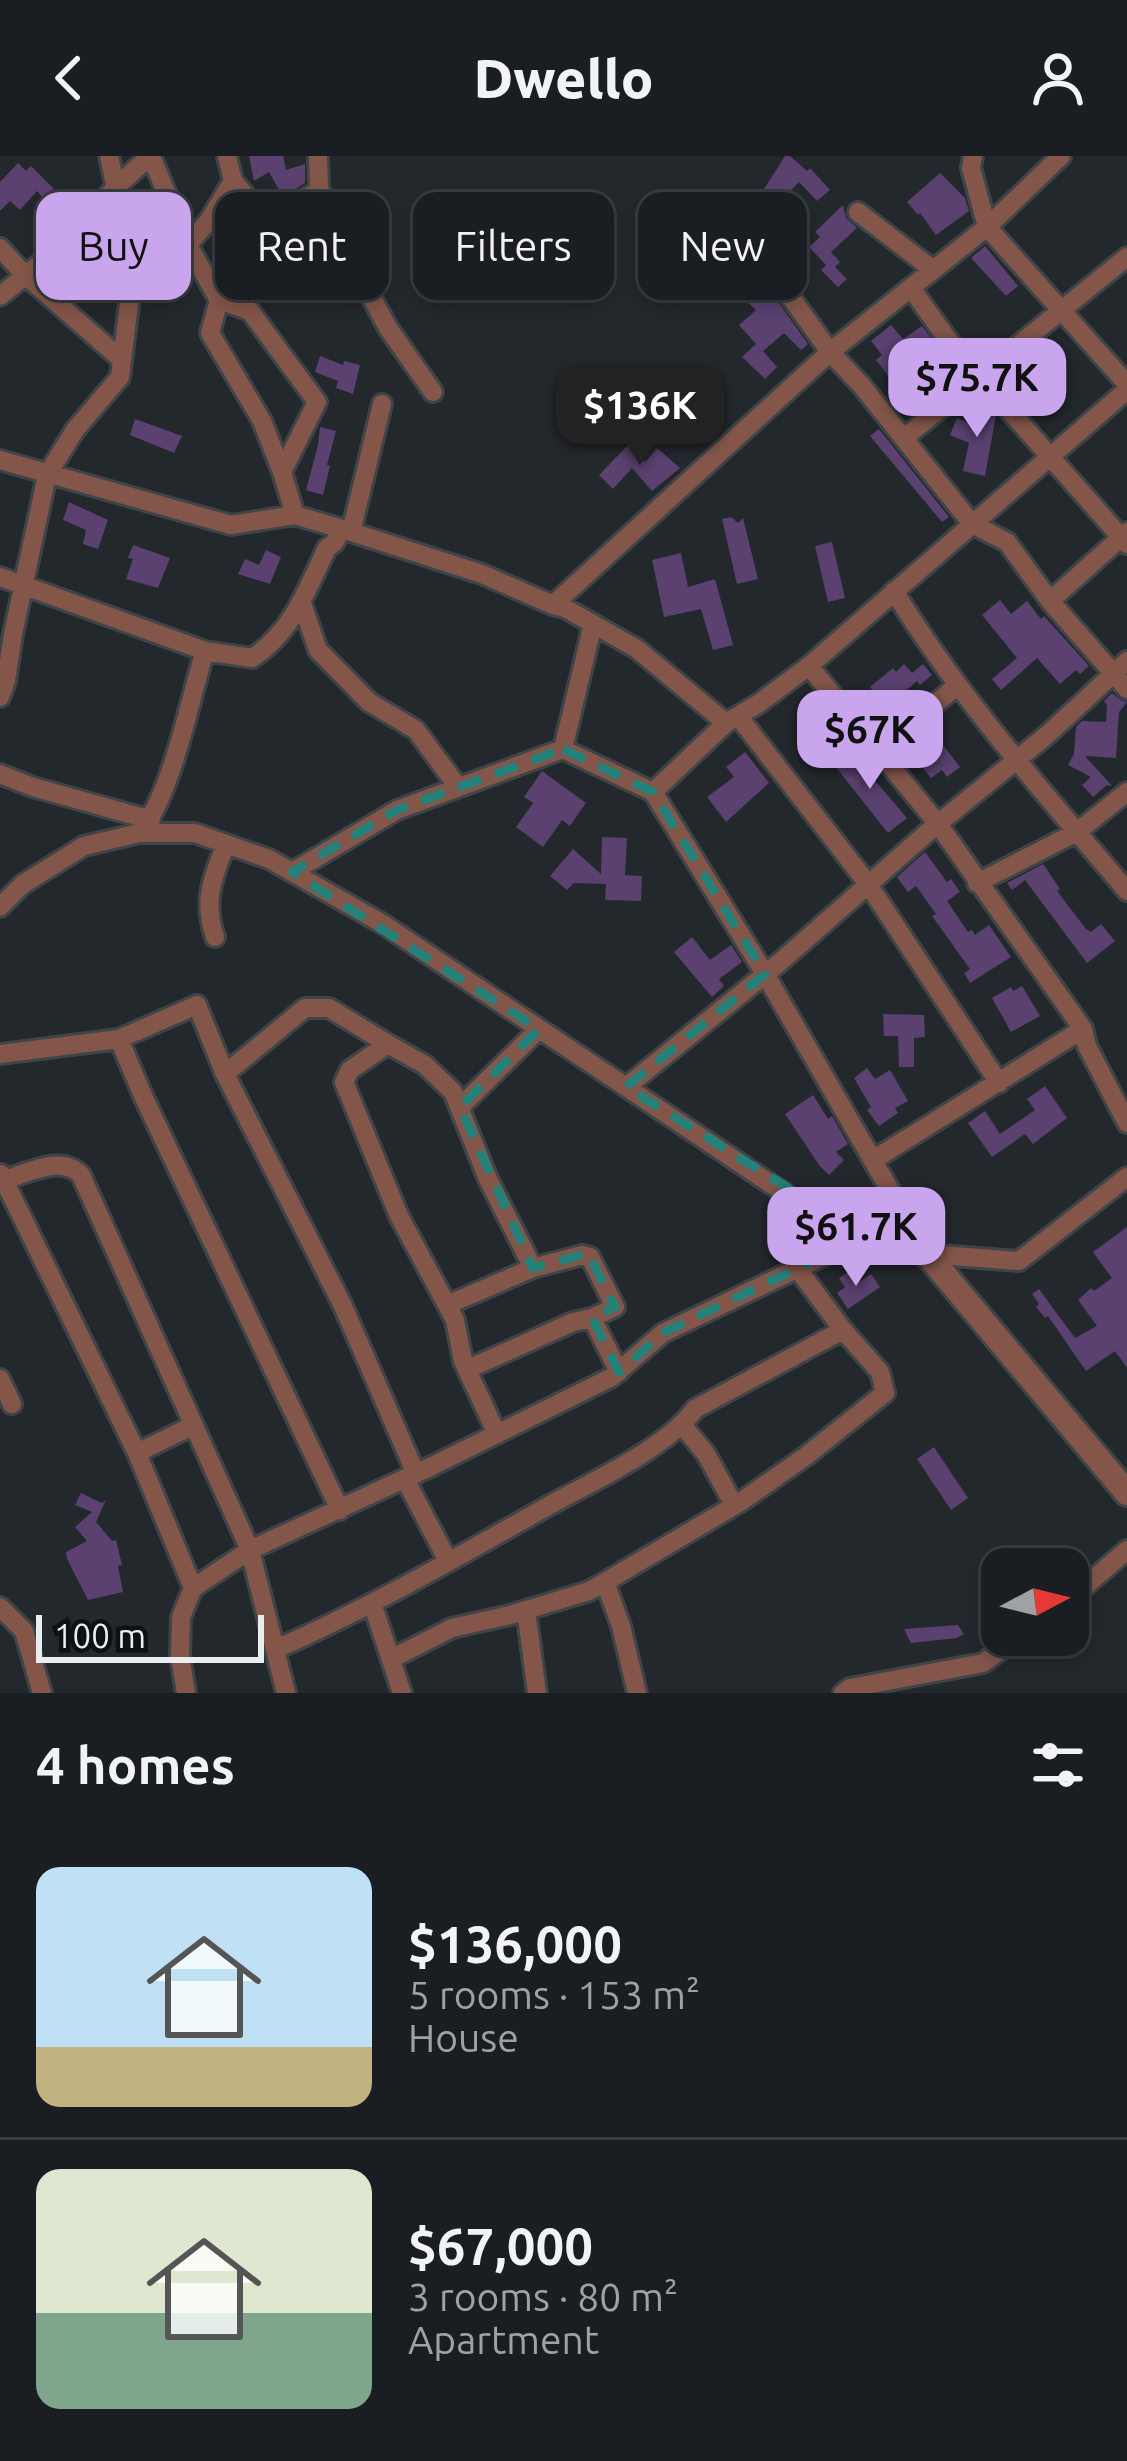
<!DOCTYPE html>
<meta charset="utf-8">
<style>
body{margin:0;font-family:Ubuntu,sans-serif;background:#272b2f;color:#f1f3f6;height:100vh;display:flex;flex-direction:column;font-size:45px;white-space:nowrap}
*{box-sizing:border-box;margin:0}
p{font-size:39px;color:#9fa2a5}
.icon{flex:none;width:66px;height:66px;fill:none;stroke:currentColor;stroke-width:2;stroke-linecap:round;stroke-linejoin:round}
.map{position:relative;height:1537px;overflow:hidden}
.side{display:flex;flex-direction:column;background:#1a1e22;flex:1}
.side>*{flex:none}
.top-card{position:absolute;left:36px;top:36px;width:1056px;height:108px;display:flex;gap:24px}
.needle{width:78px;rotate:83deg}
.fabs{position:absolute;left:981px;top:1392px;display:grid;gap:24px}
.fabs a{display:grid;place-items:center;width:108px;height:108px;border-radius:24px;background:#1a1e22;box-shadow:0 6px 18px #0003,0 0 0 3px #383c40;font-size:60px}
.scale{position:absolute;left:36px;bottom:30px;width:228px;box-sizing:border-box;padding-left:12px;border:6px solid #ebeef1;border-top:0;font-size:33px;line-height:42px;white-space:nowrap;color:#ebeef1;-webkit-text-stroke:9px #0e1113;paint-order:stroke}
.price{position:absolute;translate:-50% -102px;padding:0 27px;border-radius:24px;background:#c9a5ee;color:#111;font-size:39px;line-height:78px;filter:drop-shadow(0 3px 6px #0008)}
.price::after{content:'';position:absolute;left:50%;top:72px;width:36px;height:27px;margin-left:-18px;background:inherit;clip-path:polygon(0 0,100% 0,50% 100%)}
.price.selected{background:#222;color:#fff}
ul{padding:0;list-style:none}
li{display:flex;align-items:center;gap:36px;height:300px;padding:0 36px}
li+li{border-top:3px solid #383c40}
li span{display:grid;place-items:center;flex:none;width:336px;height:240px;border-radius:24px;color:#555}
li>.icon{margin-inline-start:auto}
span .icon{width:144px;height:144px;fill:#fffc;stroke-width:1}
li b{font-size:51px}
h2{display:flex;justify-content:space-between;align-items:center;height:144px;padding:0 36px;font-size:51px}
.chip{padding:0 42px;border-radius:24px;background:#1a1e22;box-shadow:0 6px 18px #0003,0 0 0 3px #383c40;font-size:42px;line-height:108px}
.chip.selected{background:#c9a5ee;color:#111}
header{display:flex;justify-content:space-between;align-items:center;height:156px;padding:0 36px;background:#1a1e22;font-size:54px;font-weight:800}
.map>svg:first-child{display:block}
</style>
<header><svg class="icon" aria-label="back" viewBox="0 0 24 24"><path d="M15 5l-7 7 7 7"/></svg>Dwello<svg class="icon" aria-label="person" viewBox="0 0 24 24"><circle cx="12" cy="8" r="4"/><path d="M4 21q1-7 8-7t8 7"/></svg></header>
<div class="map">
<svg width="1127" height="1537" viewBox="0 0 1127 1537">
<rect width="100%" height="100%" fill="#23282d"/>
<path fill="#5a4170" d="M249,0H283L286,14L305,8V27L283,41L269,16L254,25Z
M785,0H790L807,15L810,12L830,34L817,45L799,26L774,53L765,44L768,41L762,36Z
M18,7L26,15L31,10L54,33L44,43L37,35L20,54L10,45L0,55V26Z
M940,17L965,42L969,55L936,79L920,57L918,59L907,46Z
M843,49L846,62L857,72L831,96L840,106L835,111L847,123L838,131L821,114L826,109L809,91L820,81L815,76Z
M753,55L774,81L765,89L768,92L740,120L761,139L768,132L808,188L801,194L784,177L763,195L777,211L765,223L742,201L756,188L739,169L756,154L721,122L731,110L709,96L723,70L731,77Z
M985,90L1018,130L1006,140L971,102Z
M891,169L903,183L922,170L955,212L943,222L921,196L890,222L876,204L882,199L871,185Z
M320,200L343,209L344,205L360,209L353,238L336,232L338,225L315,216Z
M980,250L989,252L996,259L985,320L963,315L969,287L950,279L957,262L973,269V266L977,267Z
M135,263L182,280L174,297L130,279Z
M320,271L336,275L327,309L330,310L323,339L306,334L318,289Z
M879,273L949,361L942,366L870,280Z
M628,289L645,306L657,292L680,312L652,335L632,312L613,333L599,319Z
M69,346L108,364L98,393L83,388L86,374L63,364Z
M731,361L738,367L743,362L758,423L737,428L722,363Z
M832,386L845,442L828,446L815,390Z
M133,389L170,402L158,432L126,423L133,403L128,402Z
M266,394L281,401L270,428L238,418L245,403L259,409Z
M681,397L688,431L715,423L733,489L713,494L701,453L664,461L652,404Z
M1000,444L1011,458L1027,445L1041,463L1044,460L1089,510L1080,518L1076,514L1060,528L1037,502L1001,534L992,523L1017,502L982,459Z
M904,508L912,517L923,508L932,519L920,529L917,525L896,543L890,536L880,544L870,531L893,512L896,516Z
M1112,537L1122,545L1127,546L1119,556L1116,602L1085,600L1112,630L1107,629L1093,641L1082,629L1091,621L1068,609L1074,598L1076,571L1082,565L1106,566L1107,549L1104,545Z
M940,585L960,611L947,621L942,614L931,622L917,604Z
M745,596L769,627L726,666L707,641L734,621L726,611Z
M850,596L860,608L863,605L873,617L871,620L907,662L888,677L834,609Z
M542,615L586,647L570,670L562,664L543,691L516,671L533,647L524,641Z
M602,681L627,682L625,719L642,720L641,745L605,744L606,728L574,727L567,734L550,720L573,693L601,718Z
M925,696L947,726L951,723L960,736L947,745L968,776L972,774L975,779L989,769L1011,801L970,827L964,817L970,813L932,760L936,758L916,730L908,736L897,721Z
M1043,708L1060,733L1057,735L1086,773L1091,776L1101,768L1115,785L1087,807L1025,724L1012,734L1007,727Z
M692,781L710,804L731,789L742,806L719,823L724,830L712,841L674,796Z
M1022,830L1040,860L1011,876L992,842L1011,831L1013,835Z
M883,858L924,859L925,881L914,882V911H899L898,880H884Z
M867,912L875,923L890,914L908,945L895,952L898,957L879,970L867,954L871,951L854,922Z
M1045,930L1067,962L1033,988L1025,978L992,1001L968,967L985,955L1000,978L1035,954L1027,943Z
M813,939L828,963L832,960L848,988L836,996L844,1004L829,1019L819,1009L785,958Z
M1127,1071V1212L1115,1195L1086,1215L1048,1160L1045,1162L1036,1151L1039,1148L1032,1138L1039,1133L1075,1182L1097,1170L1078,1144L1091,1132L1094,1135L1112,1122L1093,1096Z
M851,1114L859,1126L871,1118L880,1131L848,1153L837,1137L845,1131L839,1122Z
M934,1291L968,1342L951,1354L917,1303Z
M81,1337L102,1347L106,1344L96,1366L112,1385L116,1384L122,1409L118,1410L123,1436L88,1444L67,1403L66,1396L87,1385L75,1371L92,1356L75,1349Z
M958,1469L964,1478L957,1482L911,1487L904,1473Z"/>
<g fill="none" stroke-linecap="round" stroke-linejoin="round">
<defs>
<path id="minor" d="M151,0L188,89L219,144L210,177L262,265L282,316L295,359
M318,0L319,34L342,66L360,120L388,172L433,236
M973,0L971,12L987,71L1127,228
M233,25L261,58L273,64L319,34
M858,56L932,113
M188,89L210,63L233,25L227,0
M0,92L25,119L122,204
M779,125L830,196L862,230L972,368L1007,386L1050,445L1127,533
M911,132L951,188L1127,388
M0,140L58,93L116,31L150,0
M219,144L250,155L317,246L282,316
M904,282L1127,101
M0,304L231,369L295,359L342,373
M351,376L382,248
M0,421L205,495
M894,435C961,544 1045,638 1127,735
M301,445L318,494L369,546L416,574L458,631
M1050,445L1127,376
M553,449L830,196L987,71L1061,0
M593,468L563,593L653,636L765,818L927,1098
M809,510L938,668L1083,873L1087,890L1127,967
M0,541L6,525L13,478L47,319L75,274L120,221L129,148L121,56L109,0
M738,560L868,728L999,927
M878,595L958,529
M0,618L33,631L151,664
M653,636L726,567L758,548L809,510L1127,234
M139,677C172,640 189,545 205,495L252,502C292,477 307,433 327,392L334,387L342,373L482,418L553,449L565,452L637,493L726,567
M292,716L397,654L563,593
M977,727L1077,676L1127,636
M0,751L23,728L84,690L139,677H195L269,703L383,768L802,1049L865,1080L927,1098L1019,1105L1127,1021
M215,781C203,746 212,722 226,688
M119,883L144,942L340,1354
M0,898L119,883L197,849L225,918L343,1150L416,1318
M225,918L305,852H329L388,888
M626,931L779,807L928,676L1047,579L1127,505
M460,951L539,873
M873,1004L1083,873
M1,1018L137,1297L193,1432
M0,1027L4,1024C28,1017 62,998 81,1019L250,1394L286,1537
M797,1112L843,1174
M447,1149L533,1112L582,1099L590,1101L615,1151L592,1162L573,1166L468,1213
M592,1162L619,1216
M0,1223L12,1248
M683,1270L706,1298L734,1349
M497,1278L463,1205L455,1164L399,1060L344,926L350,914L388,888L425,909L453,936L488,1023L533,1112
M137,1297L194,1269
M405,1323L448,1405
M605,1426L621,1470L637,1537
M1068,1445L1127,1394
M372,1447L402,1537
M0,1451L24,1475L42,1537
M526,1454L537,1537
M276,1493C370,1452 459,1400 548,1350C593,1325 665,1293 695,1253L843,1174L880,1216L885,1237L806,1300L742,1345L605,1426L589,1435L510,1459L452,1472L391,1503
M186,1537L180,1500L181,1461L193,1432L250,1394L432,1310L612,1221L663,1177L865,1080
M843,1537L850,1532L983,1507L1021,1479"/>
<path id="tertiary" d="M927,1098L1127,1337"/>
</defs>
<use href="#minor" stroke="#3f4448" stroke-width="24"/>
<use href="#tertiary" stroke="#3f4448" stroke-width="30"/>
<use href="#minor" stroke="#835649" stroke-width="18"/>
<use href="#tertiary" stroke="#835649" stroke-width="24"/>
</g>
<path fill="none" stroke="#25827b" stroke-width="9" stroke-dasharray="24 15" stroke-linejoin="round" d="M563,593L653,636L765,818L626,931L865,1080L663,1177L619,1216L592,1162L615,1151L588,1097L533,1112L460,951L539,873L292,716L397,654Z"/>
</svg>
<div class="fabs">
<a><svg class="needle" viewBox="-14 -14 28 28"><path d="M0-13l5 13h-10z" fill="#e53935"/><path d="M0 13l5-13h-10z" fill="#9fa2a5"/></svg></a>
</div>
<div class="scale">100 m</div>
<b class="price" style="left:977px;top:284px">$75.7K</b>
<b class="price selected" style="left:640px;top:312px">$136K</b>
<b class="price" style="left:870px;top:636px">$67K</b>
<b class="price" style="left:856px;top:1133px">$61.7K</b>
<div class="top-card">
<a class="chip selected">Buy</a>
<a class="chip">Rent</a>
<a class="chip">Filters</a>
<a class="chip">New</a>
</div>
</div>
<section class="side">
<h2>4 homes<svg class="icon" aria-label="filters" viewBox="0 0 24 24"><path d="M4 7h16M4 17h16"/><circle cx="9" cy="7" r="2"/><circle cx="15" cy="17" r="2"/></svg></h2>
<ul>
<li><span style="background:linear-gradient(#bfe0f5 75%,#c2b280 0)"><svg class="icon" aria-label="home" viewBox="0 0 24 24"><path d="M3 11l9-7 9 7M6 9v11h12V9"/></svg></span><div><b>$136,000</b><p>5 rooms · 153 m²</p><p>House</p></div></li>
<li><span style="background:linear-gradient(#dfe7d0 60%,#7fa58c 0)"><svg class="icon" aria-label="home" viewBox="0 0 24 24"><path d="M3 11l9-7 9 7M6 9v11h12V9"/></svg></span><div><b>$67,000</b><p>3 rooms · 80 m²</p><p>Apartment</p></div></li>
</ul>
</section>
